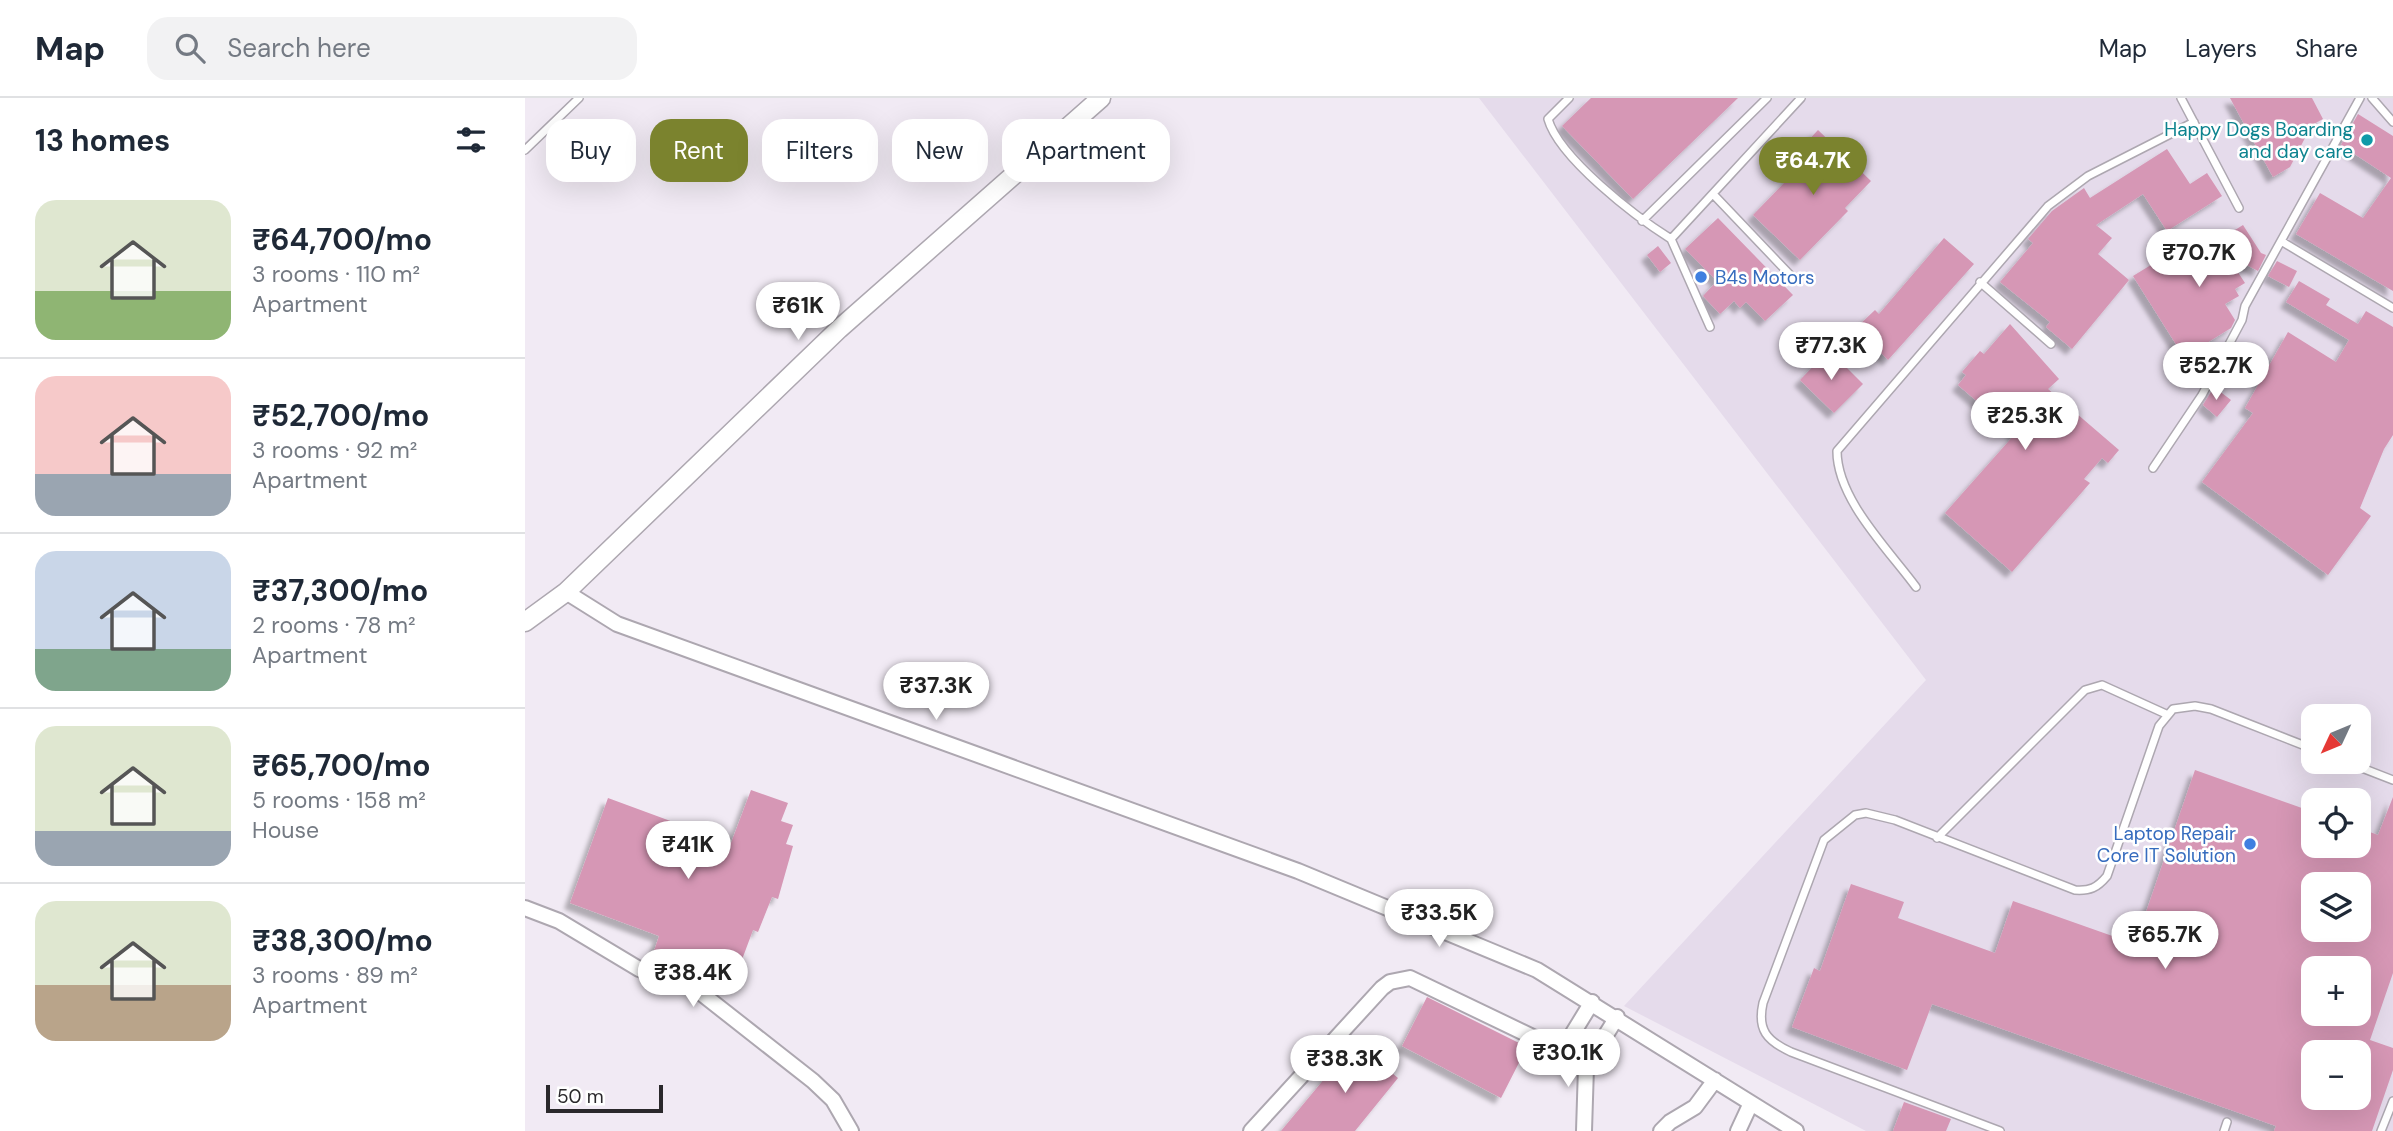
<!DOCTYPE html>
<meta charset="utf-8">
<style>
body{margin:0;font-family:"DM Sans",sans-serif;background:#f2f2f3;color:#1f2937;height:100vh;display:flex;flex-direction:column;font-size:26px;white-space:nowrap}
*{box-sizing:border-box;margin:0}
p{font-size:23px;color:#747a83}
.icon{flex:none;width:38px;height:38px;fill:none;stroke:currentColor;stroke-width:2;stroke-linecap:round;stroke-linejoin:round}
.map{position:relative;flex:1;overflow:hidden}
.panel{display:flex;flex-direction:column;background:#fff;width:525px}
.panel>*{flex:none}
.hud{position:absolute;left:21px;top:21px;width:665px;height:63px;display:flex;gap:14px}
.needle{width:46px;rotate:226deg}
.buttons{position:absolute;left:1776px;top:606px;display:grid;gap:14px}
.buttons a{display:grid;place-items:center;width:70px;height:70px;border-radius:14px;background:#fff;box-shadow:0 7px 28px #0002;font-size:35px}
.scale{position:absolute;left:21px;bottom:18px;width:117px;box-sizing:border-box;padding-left:7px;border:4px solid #2a282b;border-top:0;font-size:19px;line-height:24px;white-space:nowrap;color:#2a282b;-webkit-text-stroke:5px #fff;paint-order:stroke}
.price{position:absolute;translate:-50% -60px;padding:0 16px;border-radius:24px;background:#fff;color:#222;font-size:23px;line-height:46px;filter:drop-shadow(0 2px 4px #0008)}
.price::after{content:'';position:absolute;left:50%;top:42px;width:21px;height:16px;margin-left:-10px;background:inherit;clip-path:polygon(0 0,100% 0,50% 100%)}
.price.on{background:#7b832e;color:#fff}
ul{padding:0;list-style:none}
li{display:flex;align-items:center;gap:21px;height:175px;padding:0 35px}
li+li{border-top:2px solid #e0e1e3}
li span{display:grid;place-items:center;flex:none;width:196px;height:140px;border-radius:21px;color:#555}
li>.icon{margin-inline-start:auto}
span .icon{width:84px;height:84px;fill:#fffc;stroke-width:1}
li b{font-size:30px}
h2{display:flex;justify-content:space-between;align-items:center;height:84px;padding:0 35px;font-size:30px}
.pill{padding:0 24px;border-radius:21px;background:#fff;box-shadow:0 7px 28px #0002;font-size:24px;line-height:63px}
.pill.on{background:#7b832e;color:#fff}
header{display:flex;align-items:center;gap:42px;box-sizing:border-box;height:98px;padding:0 35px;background:#fff;border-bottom:2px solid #e0e1e3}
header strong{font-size:33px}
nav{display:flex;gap:38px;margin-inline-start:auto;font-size:24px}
.search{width:490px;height:63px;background:#f2f2f3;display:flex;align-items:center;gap:18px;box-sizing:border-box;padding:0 24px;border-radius:21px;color:#747a83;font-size:26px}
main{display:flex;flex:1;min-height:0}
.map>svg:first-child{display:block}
</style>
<header>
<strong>Map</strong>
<div class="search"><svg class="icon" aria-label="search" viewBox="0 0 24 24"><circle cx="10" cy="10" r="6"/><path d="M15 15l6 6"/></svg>Search here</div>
<nav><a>Map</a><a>Layers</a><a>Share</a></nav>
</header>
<main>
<section class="panel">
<h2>13 homes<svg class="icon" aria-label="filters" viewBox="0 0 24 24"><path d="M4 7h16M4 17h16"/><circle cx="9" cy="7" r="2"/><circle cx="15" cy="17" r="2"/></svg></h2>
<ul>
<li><span style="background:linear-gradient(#dfe7d0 65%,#8fb573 0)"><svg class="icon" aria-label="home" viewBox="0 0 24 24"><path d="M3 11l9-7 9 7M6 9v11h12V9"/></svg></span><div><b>₹64,700/mo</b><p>3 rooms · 110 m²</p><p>Apartment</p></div></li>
<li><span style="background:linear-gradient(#f6c9c9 70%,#9aa5b1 0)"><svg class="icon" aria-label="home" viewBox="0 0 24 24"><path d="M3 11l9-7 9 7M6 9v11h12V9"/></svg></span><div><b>₹52,700/mo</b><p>3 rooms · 92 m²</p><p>Apartment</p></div></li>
<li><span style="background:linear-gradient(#c9d6e8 70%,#7fa58c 0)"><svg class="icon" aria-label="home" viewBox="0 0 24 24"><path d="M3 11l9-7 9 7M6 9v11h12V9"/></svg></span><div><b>₹37,300/mo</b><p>2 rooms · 78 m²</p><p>Apartment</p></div></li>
<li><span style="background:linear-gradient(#dfe7d0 75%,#9aa5b1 0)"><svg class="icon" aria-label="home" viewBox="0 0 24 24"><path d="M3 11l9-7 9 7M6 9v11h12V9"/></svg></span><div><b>₹65,700/mo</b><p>5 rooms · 158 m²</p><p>House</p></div></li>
<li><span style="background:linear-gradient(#dfe7d0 60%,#b9a48a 0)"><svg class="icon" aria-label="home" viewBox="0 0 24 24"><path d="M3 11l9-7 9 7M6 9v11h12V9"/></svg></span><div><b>₹38,300/mo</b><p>3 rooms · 89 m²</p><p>Apartment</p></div></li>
</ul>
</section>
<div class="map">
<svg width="1868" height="1033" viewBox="0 0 1868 1033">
<defs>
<filter id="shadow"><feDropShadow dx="-6" dy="6" stdDeviation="2" flood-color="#0004"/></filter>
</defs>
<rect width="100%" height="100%" fill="#f1eaf4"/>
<path fill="#e5dbeb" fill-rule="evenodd" d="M954,0H1868V1033H1341L1099,908L1401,582ZM1788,618H1834V663H1788ZM1788,702H1834V747H1788ZM1788,786H1834V831H1788ZM1788,870H1834V915H1788ZM1788,954H1834V999H1788Z"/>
<path fill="#d697b5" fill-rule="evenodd" filter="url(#shadow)" d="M1066,0H1213L1108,101L1037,28Z
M1705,0H1787L1798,21L1774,34L1780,40L1765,69L1748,79Z
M1833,16L1868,38V193L1771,136L1795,95L1838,120L1866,80L1816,47Z
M1293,32L1346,83L1320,110L1323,113L1275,162L1228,117L1287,56L1278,48Z
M1642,51L1665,86L1682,75L1697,98L1642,133L1618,96L1571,127L1587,140L1573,156L1604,182L1547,251L1521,229L1525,224L1475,184L1508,145L1503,141L1527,113L1559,90L1565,100Z
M1193,120L1268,197L1240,223L1221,204L1215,210L1209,203L1195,216L1178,198L1192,183L1160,151Z
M1718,127L1736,155L1741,157L1733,173L1701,156L1720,185L1710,191L1714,198L1700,206L1710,222L1706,230L1659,259L1608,178L1652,151L1660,163Z
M1419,140L1449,166L1363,262L1331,230L1350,212L1354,216Z
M1133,148L1146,165L1135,174L1122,157Z
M1752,163L1772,173L1764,189L1743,178Z
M1774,183L1805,201L1801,207L1833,226L1841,213L1868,229V337L1859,351L1835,410L1846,418L1803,477L1677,384L1728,315L1720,310L1763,234L1811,264L1824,242L1761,204Z
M1485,226L1534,281L1523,291L1594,352L1583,365L1577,360L1559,381L1565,385L1487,474L1420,415L1490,336L1433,287L1441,277L1437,274L1455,253L1459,256Z
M1304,252L1338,286L1309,315L1275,282Z
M1689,289L1706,302L1692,319L1678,307Z
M1670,672L1788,714V747H1834V730L1853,737L1868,699V875L1845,942L1868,950V972L1847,1033H1749L1751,1028L1407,906L1382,972L1267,929L1289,870L1295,873L1326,786L1379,804L1373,820L1470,855L1488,803L1610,846ZM1788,786H1834V831H1788ZM1788,870H1834V915H1788ZM1788,954H1834V999H1788Z
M226,692L263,705L256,723L268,727L261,746L268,748L253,801L247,799L233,834L228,832L215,867L210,865L204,883L128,856L134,838L45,805L83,700L159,728L152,745L176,754L182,737L206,745Z
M902,899L1002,949L976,1000L877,948Z
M830,944L873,980L830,1033H756Z
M1379,1004L1426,1021L1421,1033H1368Z"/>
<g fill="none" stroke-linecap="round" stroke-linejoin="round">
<defs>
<path id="service" d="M1044,0L1023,21C1034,60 1111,119 1146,141
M1656,0L1714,110
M1847,0L1868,24
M0,52L54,0
M1188,96L1269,181
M1117,123L1242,0
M1756,143L1868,210
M1455,184L1526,246
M1185,229L1146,141L1276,0
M1628,370L1677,297L1717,222L1720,208L1835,0
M1391,489C1363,451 1312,401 1312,353L1523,108L1563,78L1669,24
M1819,663L1868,682
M1412,740L1560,592L1577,587L1641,616
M1475,1033L1266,954C1242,943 1232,932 1238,905L1299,742L1330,717L1341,715L1370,722L1550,792C1565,793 1572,790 1582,778L1634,628L1648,611L1670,608L1686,611L1788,651
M1699,1033L1702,1024
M1856,1033L1868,1003"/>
<path id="minor" d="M41,494L92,526L773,773L1012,872L1271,1033
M0,810L34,823L114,871L167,888L288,983L308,1002L326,1033
M1037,953L1067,904
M1061,969L1092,919
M726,1033L857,890L865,884L885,880L1037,953L1051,965L1061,969L1059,1033
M1136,1033L1145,1024L1170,1009L1190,982
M1213,1033L1226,1005"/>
<path id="tertiary" d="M0,524L41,494L314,231L576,0"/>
</defs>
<use href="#service" stroke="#ada7b0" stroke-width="10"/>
<use href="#minor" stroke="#ada7b0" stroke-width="18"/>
<use href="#tertiary" stroke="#ada7b0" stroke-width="21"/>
<use href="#service" stroke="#fff" stroke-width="7"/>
<use href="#minor" stroke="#fff" stroke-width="14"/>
<use href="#tertiary" stroke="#fff" stroke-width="18"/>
</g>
<circle fill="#0f9aa8" stroke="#fff" stroke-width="2.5" cx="1842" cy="42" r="7"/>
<g fill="#3f7fe0" stroke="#fff" stroke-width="2.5">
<circle cx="1176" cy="179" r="7"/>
<circle cx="1725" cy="746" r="7"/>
</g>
<g text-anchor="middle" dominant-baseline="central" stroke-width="5" stroke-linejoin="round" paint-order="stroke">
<g font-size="19" fill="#0d838f" stroke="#fff" text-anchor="end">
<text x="1828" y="31">Happy Dogs Boarding<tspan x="1828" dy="22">and day care</tspan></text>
</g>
<g font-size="19" fill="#366cbe" stroke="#fff" text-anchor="start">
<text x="1190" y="179">B4s Motors</text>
<text x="1711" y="735" text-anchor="end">Laptop Repair<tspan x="1711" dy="22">Core IT Solution</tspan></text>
</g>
</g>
</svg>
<div class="buttons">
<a><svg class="needle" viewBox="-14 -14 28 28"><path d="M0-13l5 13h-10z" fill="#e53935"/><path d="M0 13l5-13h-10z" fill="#747a83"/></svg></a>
<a><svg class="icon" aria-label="locate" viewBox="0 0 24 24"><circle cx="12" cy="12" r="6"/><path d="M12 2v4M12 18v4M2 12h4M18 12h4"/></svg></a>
<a><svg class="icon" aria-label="layers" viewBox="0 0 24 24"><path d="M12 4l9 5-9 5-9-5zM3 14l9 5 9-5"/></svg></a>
<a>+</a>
<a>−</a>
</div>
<div class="scale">50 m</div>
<b class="price on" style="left:1288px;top:99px">₹64.7K</b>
<b class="price" style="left:1674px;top:191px">₹70.7K</b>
<b class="price" style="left:273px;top:244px">₹61K</b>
<b class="price" style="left:1306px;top:284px">₹77.3K</b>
<b class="price" style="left:1691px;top:304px">₹52.7K</b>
<b class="price" style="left:1500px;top:354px">₹25.3K</b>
<b class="price" style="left:411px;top:624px">₹37.3K</b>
<b class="price" style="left:163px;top:783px">₹41K</b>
<b class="price" style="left:914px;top:851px">₹33.5K</b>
<b class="price" style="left:1640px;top:873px">₹65.7K</b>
<b class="price" style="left:168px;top:911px">₹38.4K</b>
<b class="price" style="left:1043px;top:991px">₹30.1K</b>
<b class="price" style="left:820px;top:997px">₹38.3K</b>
<div class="hud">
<a class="pill">Buy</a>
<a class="pill on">Rent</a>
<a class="pill">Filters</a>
<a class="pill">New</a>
<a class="pill">Apartment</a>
</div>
</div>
</main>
